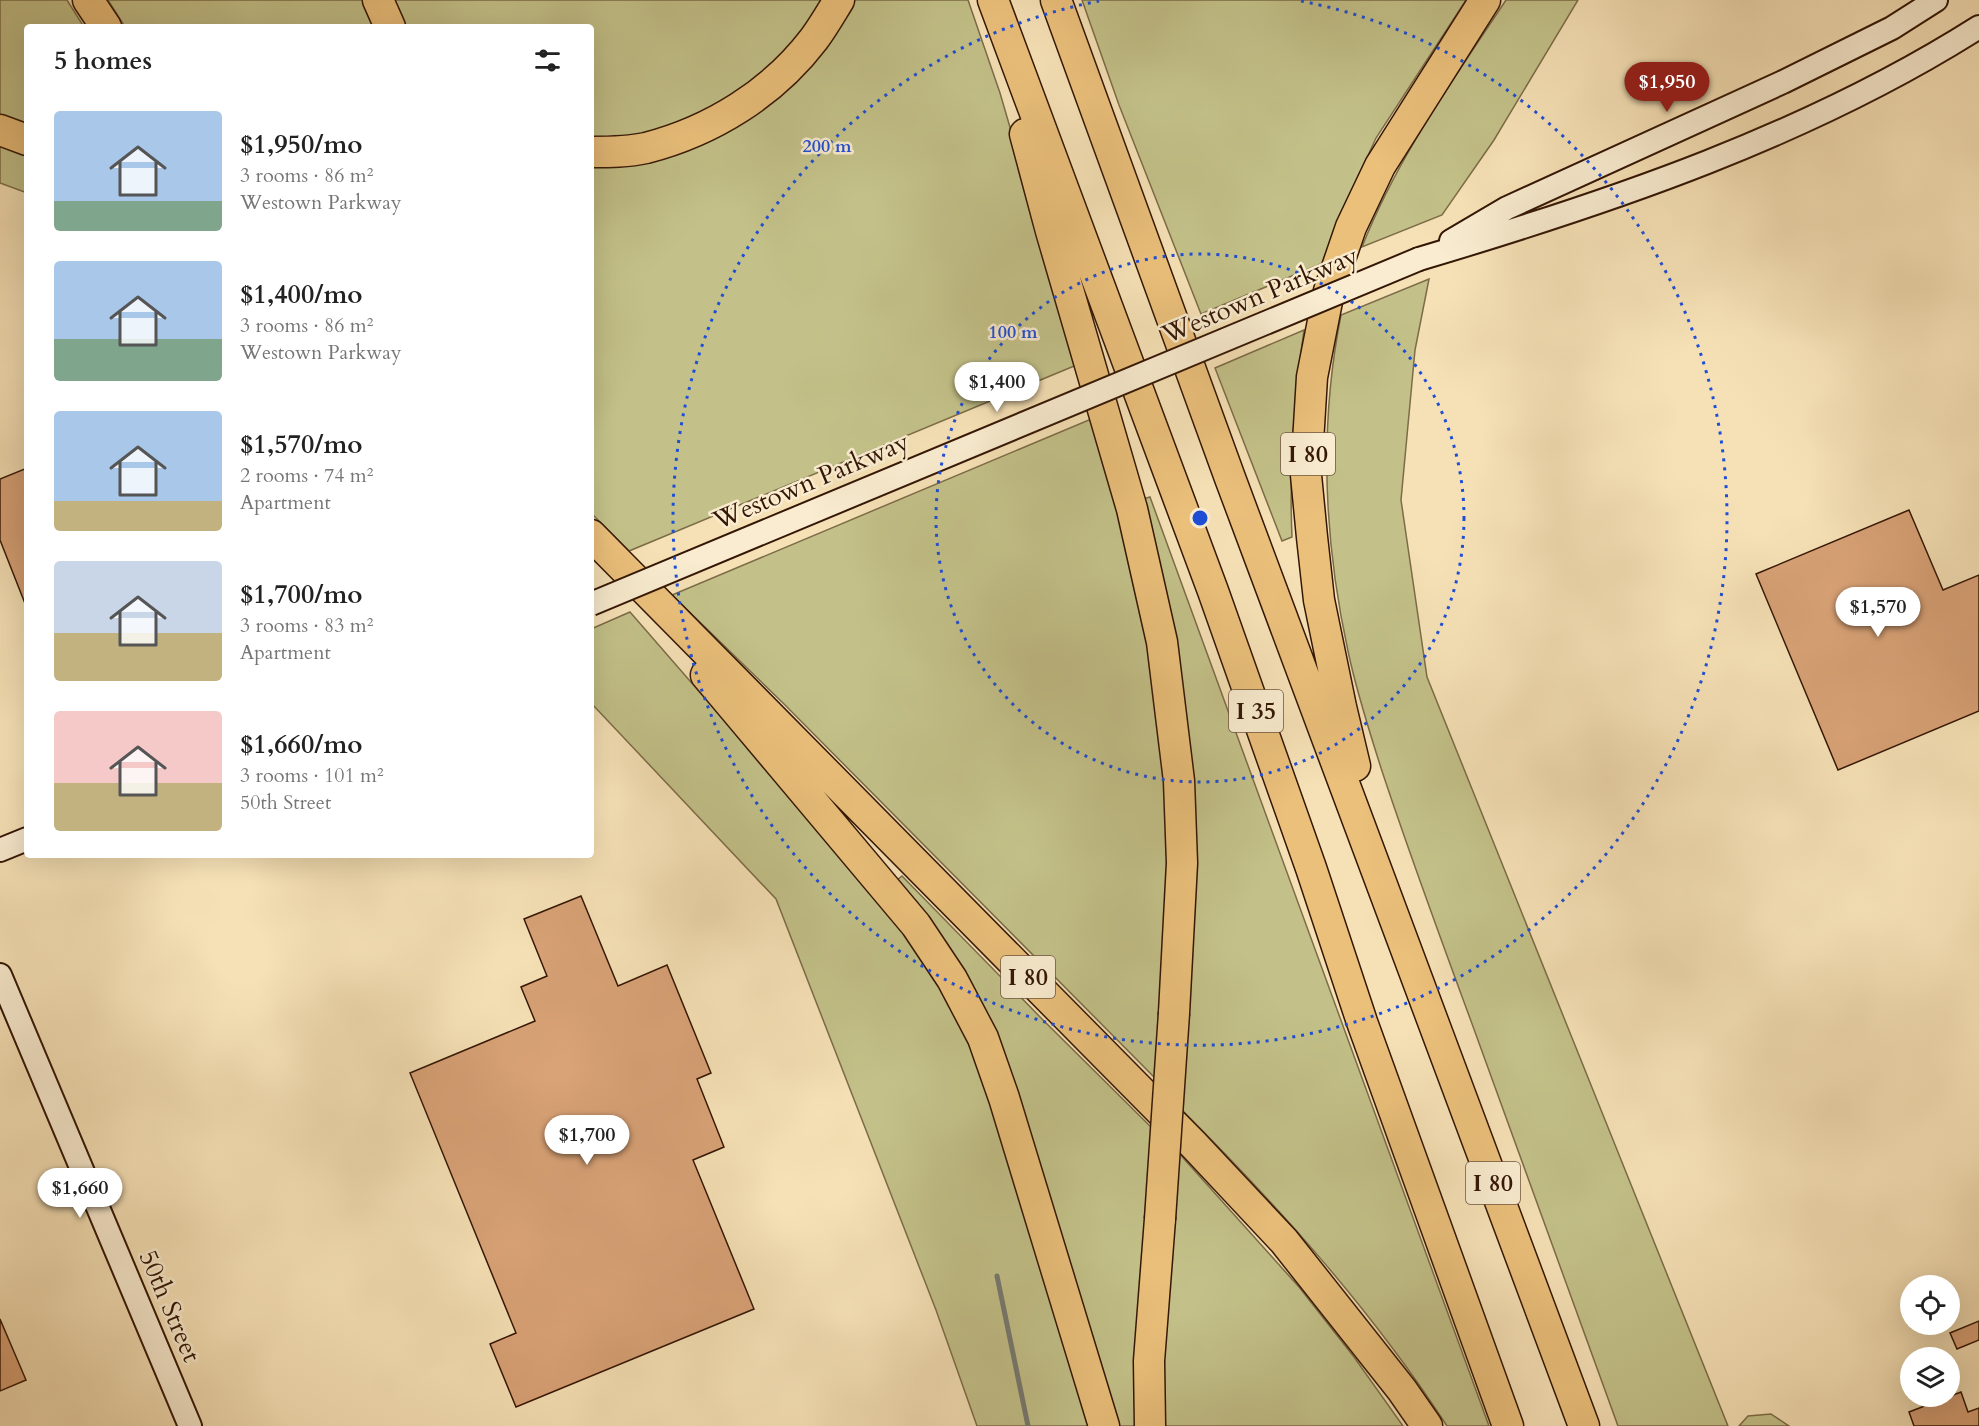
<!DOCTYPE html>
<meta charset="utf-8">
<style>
body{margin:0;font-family:Cardo,serif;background:#f6f6f6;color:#222;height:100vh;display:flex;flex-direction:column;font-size:22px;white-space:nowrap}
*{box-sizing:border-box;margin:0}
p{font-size:20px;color:#767676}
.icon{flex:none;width:33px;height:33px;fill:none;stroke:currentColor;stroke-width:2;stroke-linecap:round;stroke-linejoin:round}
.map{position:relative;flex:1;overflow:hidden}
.details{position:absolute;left:24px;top:24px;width:570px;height:834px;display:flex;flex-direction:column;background:#fff;border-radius:6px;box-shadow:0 6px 24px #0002}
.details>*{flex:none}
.controls{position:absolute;left:1900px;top:1275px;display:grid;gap:12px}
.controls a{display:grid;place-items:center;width:60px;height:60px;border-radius:50%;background:#fff;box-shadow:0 6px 24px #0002;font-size:30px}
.price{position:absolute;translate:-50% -51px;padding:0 14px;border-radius:21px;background:#fff;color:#222;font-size:20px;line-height:39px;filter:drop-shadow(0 2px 3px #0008)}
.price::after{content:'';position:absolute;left:50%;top:36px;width:18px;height:14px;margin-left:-9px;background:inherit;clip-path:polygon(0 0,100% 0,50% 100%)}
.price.active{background:#8f2418;color:#fff}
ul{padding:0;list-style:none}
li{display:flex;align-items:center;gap:18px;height:150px;padding:0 30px}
li span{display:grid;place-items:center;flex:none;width:168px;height:120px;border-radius:6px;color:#555}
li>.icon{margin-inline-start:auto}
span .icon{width:72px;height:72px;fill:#fffc;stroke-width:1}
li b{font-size:26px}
h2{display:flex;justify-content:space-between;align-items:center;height:72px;padding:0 30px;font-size:26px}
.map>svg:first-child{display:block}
</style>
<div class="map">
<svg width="1979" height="1426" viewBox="0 0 1979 1426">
<rect width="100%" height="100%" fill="#f6e1b6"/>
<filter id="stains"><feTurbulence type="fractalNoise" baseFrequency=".00333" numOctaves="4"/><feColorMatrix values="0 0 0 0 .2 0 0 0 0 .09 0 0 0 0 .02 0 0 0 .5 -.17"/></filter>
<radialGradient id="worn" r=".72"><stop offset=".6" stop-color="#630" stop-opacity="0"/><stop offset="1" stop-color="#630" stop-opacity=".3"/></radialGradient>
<path fill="#c3c189" stroke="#7c6c47" stroke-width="1.5" d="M0,0H67L84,27H27V124L0,115Z
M108,0H368L379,27H125Z
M392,0H825L803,33L755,81L699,116L634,138L591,141V27H405Z
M850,0H968L1000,93L1079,364L629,551L591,513V164L690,144Z
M1082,0H1466L1376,138L1334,229L1323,263L1201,314L1119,105Z
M1506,0H1578L1494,140L1442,215L1362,247C1397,158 1453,80 1506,0Z
M0,141L27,152V193L0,183Z
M1429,279L1415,350L1401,500L1427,677L1728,1426H1618C1568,1291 1521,1156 1471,1021C1440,937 1409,853 1381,768C1369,730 1356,690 1348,651C1324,541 1319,426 1341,315Z
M1304,330C1294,399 1289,467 1292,537L1282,541L1215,368Z
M1096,417L1150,608L1174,824L1157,1080L784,704L672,595Z
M1150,497L1489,1426H1447C1371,1309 1277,1205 1179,1107L1187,956L1136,501Z
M630,612L836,849L925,960L980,1063L1093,1426H977L936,1310L776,899L591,703V629Z
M902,876L1043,1020L1154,1130L1137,1426H1118L1014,1080L986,1019L896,881Z
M1176,1150L1299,1287L1354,1357L1403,1426H1162V1383Z
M1771,1414L1789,1426H1739L1748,1416Z"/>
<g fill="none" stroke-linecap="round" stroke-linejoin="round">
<path stroke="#767971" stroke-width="5" d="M997,1276L1028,1426"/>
</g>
<path fill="#d9a277" stroke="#341605" stroke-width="1.5" d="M27,468V606H26L0,540V479Z
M1909,510L1943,590L1979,575V711L1838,770L1756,574Z
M581,896L618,986L667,965L711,1073L697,1079L724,1147L693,1160L754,1309L516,1407L490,1344L516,1333L410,1073L535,1021L521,987L547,976L524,919Z
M0,1319L26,1380L0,1391Z
M1979,1321V1340L1957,1349L1950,1333Z
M1961,1392L1968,1412L1979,1408V1426H1914L1909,1412Z"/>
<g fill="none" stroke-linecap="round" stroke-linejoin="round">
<defs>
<path id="secondary" d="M1451,241L1507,208L1783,82L1892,28L1936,0
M1419,259C1611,202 1809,135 1979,27
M0,850L27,839
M0,975L190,1426"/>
<path id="highway" d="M88,0L106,27
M378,0L390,27
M993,0L1213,591L1311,868L1362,1022L1508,1426
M1056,0L1230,478L1584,1426
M0,130L27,140
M1025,134L1051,231L1132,509L1162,642L1179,781L1182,863L1174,1013
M591,152C610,152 628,152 646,148C712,131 773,93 814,39C823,27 831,13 839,0
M591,535L1193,1144L1284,1241L1402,1390L1427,1426
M706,675L916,925L952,979L983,1038L1004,1098L1104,1426
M1355,766L1341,707L1319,600L1312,537L1306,475L1312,377L1329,291L1351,227L1380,166L1485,0
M1150,1426L1149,1361L1160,1219"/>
</defs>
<use href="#secondary" stroke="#341605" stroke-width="26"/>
<use href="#highway" stroke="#341605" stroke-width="33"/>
<use href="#secondary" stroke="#f9ecd0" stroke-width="22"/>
<use href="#highway" stroke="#ebc07b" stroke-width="30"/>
<defs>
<path id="secondary-bridge" d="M591,604L1419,259"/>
<path id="highway-bridge" d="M1160,1219L1174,1013"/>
</defs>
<use href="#secondary-bridge" stroke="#341605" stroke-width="26" stroke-linecap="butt"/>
<use href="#highway-bridge" stroke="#341605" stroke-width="33" stroke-linecap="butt"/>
<use href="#secondary-bridge" stroke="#f9ecd0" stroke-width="22"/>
<use href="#highway-bridge" stroke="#ebc07b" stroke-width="30"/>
</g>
<g fill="none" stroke="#1d4ed8" stroke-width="3" stroke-dasharray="3 6">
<circle cx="1200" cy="518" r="264"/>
<path d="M1301 1A527 527 0 1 1 1099 1"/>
</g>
<g text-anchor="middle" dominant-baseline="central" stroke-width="5" stroke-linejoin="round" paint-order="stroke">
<g fill="#f9ecd0" stroke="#6f5642" stroke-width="1.5">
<rect x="1281" y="433" width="54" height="42" rx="4.5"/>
<rect x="1229" y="690" width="54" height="42" rx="4.5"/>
<rect x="1001" y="956" width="54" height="42" rx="4.5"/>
<rect x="1466" y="1162" width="54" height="42" rx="4.5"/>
</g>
<g font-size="24" font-weight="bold" fill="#341605">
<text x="1308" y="454">I 80</text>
<text x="1256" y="711">I 35</text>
<text x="1028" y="977">I 80</text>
<text x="1493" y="1183">I 80</text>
</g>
<g font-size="26" fill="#341605" stroke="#f9ecd0">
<text transform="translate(1260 295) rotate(-23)">Westown Parkway</text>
<text transform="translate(811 481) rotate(-23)">Westown Parkway</text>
<text transform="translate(170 1306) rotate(67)">50th Street</text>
</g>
</g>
<circle cx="1200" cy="518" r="9" fill="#1d4ed8" stroke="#f9ecd0" stroke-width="3"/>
<g font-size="18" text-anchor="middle" font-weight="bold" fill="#1d4ed8" stroke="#f9ecd0" stroke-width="5" stroke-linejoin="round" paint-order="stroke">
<text x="827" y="152">200 m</text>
<text x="1013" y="338">100 m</text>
</g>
<rect width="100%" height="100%" filter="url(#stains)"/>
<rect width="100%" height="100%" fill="url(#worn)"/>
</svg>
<div class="controls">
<a><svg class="icon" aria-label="locate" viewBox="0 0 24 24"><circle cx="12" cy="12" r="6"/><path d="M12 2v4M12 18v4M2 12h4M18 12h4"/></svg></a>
<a><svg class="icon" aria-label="layers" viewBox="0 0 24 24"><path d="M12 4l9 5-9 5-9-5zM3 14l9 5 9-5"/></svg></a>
</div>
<b class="price active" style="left:1667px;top:113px">$1,950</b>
<b class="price" style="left:997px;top:413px">$1,400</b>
<b class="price" style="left:1878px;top:638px">$1,570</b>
<b class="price" style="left:587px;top:1166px">$1,700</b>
<b class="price" style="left:80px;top:1219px">$1,660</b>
<section class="details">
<h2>5 homes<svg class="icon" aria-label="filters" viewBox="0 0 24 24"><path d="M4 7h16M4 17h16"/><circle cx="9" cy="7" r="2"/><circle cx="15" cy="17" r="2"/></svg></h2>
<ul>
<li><span style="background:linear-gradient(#a9c7e8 75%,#7fa58c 0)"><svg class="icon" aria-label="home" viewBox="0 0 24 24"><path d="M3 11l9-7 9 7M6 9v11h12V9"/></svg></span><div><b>$1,950/mo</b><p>3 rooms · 86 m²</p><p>Westown Parkway</p></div></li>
<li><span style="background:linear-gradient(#a9c7e8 65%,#7fa58c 0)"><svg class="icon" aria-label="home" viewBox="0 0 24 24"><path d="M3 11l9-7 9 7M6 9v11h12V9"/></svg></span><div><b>$1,400/mo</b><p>3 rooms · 86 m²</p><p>Westown Parkway</p></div></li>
<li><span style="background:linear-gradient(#a9c7e8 75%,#c2b280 0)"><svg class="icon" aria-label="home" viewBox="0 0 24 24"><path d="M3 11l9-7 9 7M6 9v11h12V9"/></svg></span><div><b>$1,570/mo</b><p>2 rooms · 74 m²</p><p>Apartment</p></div></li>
<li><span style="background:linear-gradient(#c9d6e8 60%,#c2b280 0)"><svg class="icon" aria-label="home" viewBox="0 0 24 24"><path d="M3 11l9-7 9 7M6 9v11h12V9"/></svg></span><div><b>$1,700/mo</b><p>3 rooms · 83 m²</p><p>Apartment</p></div></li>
<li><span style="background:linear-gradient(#f6c9c9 60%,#c2b280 0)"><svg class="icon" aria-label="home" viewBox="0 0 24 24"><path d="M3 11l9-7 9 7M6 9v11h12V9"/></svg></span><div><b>$1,660/mo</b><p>3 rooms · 101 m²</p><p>50th Street</p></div></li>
</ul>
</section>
</div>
